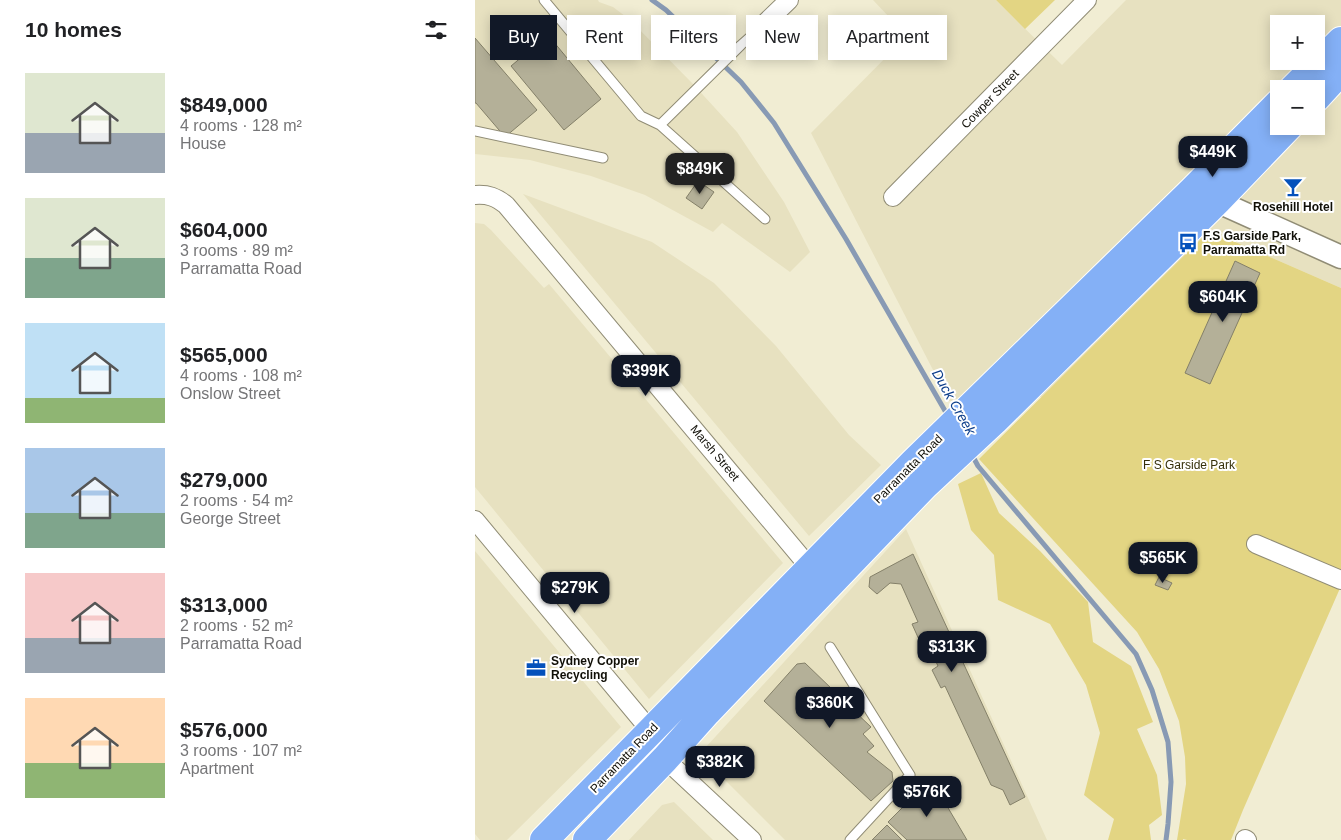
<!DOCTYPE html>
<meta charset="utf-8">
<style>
body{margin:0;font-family:Arial,sans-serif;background:#f6f6f6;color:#202124;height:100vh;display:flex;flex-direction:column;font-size:19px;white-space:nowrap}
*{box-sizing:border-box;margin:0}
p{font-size:16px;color:#757577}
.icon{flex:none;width:28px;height:28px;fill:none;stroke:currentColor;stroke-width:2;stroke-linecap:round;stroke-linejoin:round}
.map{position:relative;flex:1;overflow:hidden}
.details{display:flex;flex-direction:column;background:#fff;width:475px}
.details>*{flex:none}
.guide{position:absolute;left:15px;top:15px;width:475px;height:45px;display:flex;gap:10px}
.controls{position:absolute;left:795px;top:15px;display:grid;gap:10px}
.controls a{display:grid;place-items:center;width:55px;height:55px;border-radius:0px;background:#fff;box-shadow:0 2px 12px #0003;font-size:25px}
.price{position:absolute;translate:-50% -42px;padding:0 11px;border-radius:10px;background:#111827;color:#fff;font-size:16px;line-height:32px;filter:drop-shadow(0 1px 2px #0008)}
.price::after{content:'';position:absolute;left:50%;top:30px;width:15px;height:11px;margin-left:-8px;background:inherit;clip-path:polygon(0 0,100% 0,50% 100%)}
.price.active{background:#222;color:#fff}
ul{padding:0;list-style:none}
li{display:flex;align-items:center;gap:15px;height:125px;padding:0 25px}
li span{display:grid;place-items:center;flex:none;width:140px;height:100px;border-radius:0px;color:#555}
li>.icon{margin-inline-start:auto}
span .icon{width:60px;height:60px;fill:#fffc;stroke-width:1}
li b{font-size:21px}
h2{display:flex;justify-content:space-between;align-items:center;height:60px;padding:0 25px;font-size:21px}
.tag{padding:0 18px;border-radius:0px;background:#fff;box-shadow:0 2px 12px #0003;font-size:18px;line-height:45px}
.tag.active{background:#111827;color:#fff}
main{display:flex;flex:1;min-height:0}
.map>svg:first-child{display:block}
</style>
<main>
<section class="details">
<h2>10 homes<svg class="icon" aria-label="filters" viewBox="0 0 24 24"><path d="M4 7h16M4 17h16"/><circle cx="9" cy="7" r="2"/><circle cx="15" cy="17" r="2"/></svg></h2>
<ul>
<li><span style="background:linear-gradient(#dfe7d0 60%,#9aa5b1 0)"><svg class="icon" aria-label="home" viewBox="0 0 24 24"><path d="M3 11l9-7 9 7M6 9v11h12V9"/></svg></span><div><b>$849,000</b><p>4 rooms · 128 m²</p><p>House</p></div></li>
<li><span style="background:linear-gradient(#dfe7d0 60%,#7fa58c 0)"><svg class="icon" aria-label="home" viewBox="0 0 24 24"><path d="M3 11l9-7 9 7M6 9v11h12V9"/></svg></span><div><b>$604,000</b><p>3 rooms · 89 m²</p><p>Parramatta Road</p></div></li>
<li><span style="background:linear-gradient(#bfe0f5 75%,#8fb573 0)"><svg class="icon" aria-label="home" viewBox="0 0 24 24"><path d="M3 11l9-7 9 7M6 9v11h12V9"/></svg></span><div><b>$565,000</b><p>4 rooms · 108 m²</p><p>Onslow Street</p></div></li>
<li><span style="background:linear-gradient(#a9c7e8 65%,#7fa58c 0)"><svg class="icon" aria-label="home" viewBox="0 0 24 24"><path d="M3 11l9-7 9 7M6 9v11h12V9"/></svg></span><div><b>$279,000</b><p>2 rooms · 54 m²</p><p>George Street</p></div></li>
<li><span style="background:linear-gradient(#f6c9c9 65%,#9aa5b1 0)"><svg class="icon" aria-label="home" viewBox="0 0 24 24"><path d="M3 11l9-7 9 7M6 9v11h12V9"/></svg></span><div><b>$313,000</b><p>2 rooms · 52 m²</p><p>Parramatta Road</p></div></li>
<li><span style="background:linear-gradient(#ffd9b3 65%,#8fb573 0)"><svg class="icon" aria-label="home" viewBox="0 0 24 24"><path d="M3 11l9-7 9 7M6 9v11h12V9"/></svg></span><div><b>$576,000</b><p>3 rooms · 107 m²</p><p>Apartment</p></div></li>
</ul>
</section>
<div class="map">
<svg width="866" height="840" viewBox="0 0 866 840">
<rect width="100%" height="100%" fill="#f1edd3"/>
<path fill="#e7e1c0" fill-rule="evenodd" d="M0,0H123L124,2L138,7L154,19L218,84L262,132L309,202L335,252L315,272L247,223L238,232L170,195L116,176L55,160L0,154Z
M398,0H521L587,65L651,0H866V288L742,234L729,236L568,397L474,401L336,133L432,36ZM804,24H841V61H804ZM804,89H841V126H804Z
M48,194L177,242L239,283L301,346L374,435L406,465L334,536Z
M0,223L9,224L16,230L69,288L74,284L308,563L174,699L0,487Z
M431,529L572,840H310L236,766L230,748Z
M0,551L146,727L32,840H5L0,834Z
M199,802L238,840H154L187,805Z"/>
<path fill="#e3d583" d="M521,0H580L550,29Z
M742,234L866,288V586L768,810L756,840H712L708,839V840H702L711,784L710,757L704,721L684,669L662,632L504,459L729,236Z
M506,473L524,513L565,551L613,602L618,642L656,666L678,722L662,729L682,775L687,815L674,825L676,840H633L639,819L609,795L625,733L611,685L575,624L523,600L519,555L496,530L483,484Z"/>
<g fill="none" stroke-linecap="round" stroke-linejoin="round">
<path stroke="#889ab4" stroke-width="5" d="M177,0L191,10L266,82L299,123L371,239L473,416
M496,453L503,466L661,654L677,690L693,742L696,782L693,824L691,840"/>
</g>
<path fill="#b4b098" stroke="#848069" d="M73,35L126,99L89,130L36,66Z
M0,38L62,110L30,137L1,103H0Z
M223,181L239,192L227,209L211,198Z
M760,261L785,273L735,384L710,373Z
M438,554L550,797L535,805L528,790L516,785L470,686L466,688L457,670L463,666L451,641L446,644L437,624L443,622L426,584L415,583L402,594L394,587L395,577Z
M684,577L697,583L693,590L680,585Z
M330,663L358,690V702L368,713L375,707L396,727L388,734L399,746L392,752L417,772L418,781L396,801L289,701L322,664Z
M456,779L492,840H432L413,822Z
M412,825L427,840H397Z"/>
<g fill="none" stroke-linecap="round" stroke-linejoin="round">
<defs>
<path id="service" d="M69,0L166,116L185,125L290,219
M185,125L266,45L284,29
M0,131L128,158
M355,647L435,775L375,840"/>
<path id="minor" d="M284,29L314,0
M0,195C13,194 21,197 31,205L341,575
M418,197L612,0
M0,520L175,730
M781,544L866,580
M190,759L277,840
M770,839L772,840"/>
<path id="tertiary" d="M728,195L866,257"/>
<path id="trunk" d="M818,89L866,41
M841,98L866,71
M69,840L438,463L718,190L804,103
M112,840L190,759L232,712L449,486L520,420L742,201L814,126"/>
</defs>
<use href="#service" stroke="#908c75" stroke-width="11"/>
<use href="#minor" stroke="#908c75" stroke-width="20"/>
<use href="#tertiary" stroke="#908c75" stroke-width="25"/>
<use href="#trunk" stroke="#fff" stroke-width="30"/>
<use href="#service" stroke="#fff" stroke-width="9"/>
<use href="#minor" stroke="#fff" stroke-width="18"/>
<use href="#tertiary" stroke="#fff" stroke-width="22"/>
<use href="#trunk" stroke="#84b0f6" stroke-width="28"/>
</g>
<defs>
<symbol id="bar-bare" viewBox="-9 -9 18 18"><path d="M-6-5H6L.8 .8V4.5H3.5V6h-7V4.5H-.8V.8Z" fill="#0451bb" stroke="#fff" stroke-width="2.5" paint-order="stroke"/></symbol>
<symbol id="bus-bare" viewBox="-9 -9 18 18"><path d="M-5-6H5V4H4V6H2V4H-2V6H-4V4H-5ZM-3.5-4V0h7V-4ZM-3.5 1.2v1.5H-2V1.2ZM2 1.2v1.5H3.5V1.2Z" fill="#0451bb" stroke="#fff" stroke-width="2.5" paint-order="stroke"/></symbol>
<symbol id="office-bare" viewBox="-9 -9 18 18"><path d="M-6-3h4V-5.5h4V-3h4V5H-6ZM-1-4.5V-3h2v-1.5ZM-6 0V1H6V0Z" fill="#0451bb" stroke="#fff" stroke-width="2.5" paint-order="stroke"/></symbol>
</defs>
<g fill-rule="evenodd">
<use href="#bar-bare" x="804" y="173" width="28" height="28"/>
<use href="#bus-bare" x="699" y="229" width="28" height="28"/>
<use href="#office-bare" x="47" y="654" width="28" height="28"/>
</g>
<g text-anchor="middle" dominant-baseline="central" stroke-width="4" stroke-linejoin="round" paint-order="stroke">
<g font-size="12" fill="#100f07" stroke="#fff">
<text transform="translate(515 99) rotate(-46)">Cowper Street</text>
<text transform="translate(240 453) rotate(50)">Marsh Street</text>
<text transform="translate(433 469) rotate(-45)">Parramatta Road</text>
<text transform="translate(149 758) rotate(-46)">Parramatta Road</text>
</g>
<g font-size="12" font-weight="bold" fill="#100f07" stroke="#fff" text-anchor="start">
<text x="818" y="207" text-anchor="middle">Rosehill Hotel</text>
<text x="728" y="236">F.S Garside Park,<tspan x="728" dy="14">Parramatta Rd</tspan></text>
<text x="76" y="661">Sydney Copper<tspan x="76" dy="14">Recycling</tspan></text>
</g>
<g font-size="12" fill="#36300a" stroke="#fff">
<text x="714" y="465">F S Garside Park</text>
</g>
<g font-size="14" font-style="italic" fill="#0e3f8b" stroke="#fff">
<text transform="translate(479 402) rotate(60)">Duck Creek</text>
</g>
</g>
</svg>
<div class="controls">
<a>+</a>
<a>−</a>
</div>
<b class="price" style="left:738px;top:178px">$449K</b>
<b class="price active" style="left:225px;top:195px">$849K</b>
<b class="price" style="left:748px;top:323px">$604K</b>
<b class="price" style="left:171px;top:397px">$399K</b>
<b class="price" style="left:688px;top:584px">$565K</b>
<b class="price" style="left:100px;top:614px">$279K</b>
<b class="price" style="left:477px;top:673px">$313K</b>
<b class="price" style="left:355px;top:729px">$360K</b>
<b class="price" style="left:245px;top:788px">$382K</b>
<b class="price" style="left:452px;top:818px">$576K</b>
<div class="guide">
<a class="tag active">Buy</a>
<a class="tag">Rent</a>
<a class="tag">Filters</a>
<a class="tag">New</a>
<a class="tag">Apartment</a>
</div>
</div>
</main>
